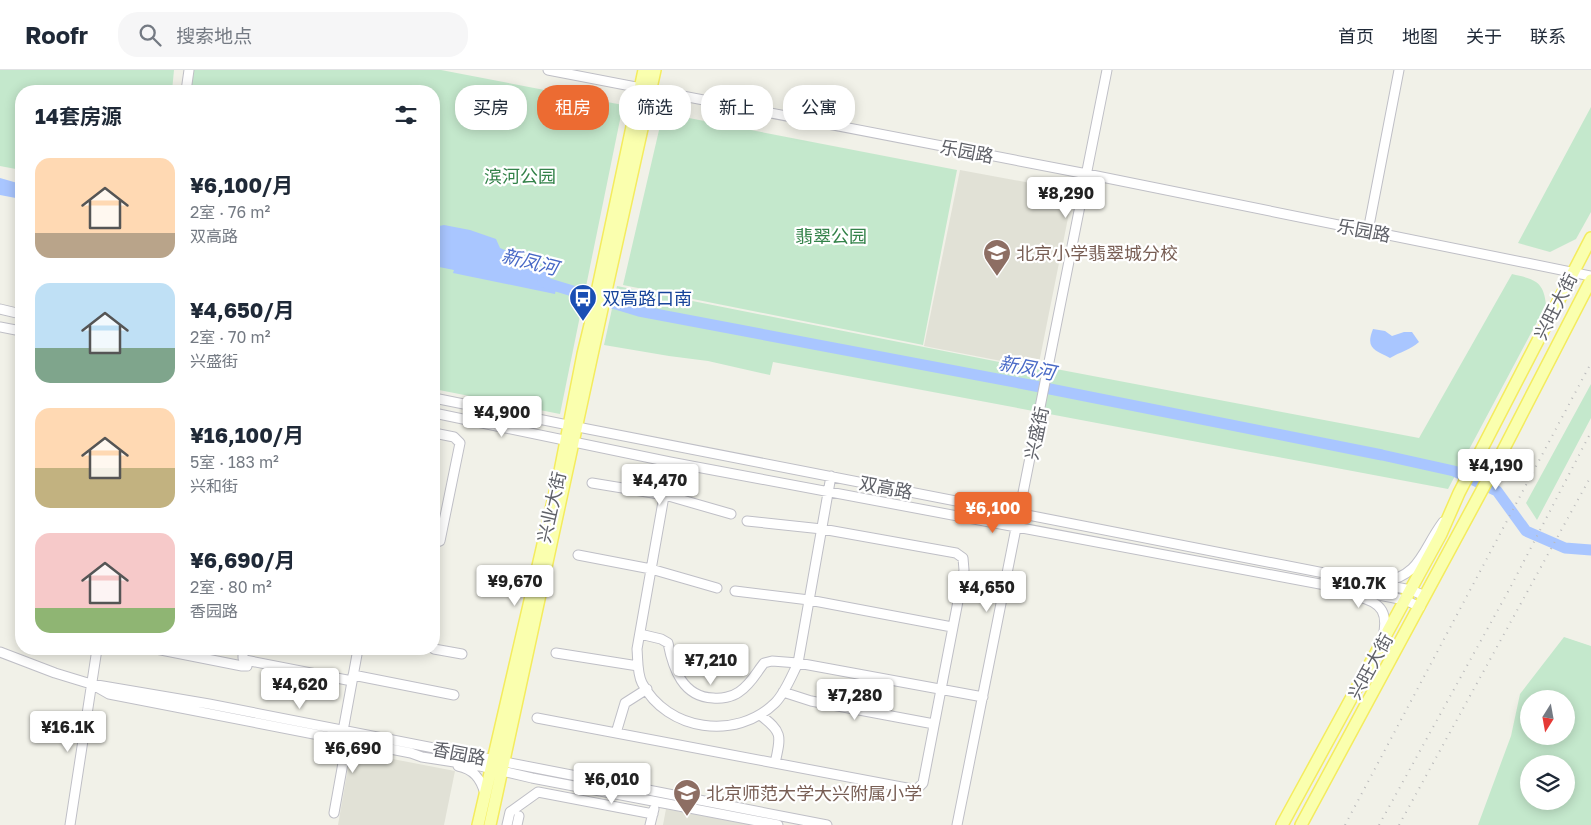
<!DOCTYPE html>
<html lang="zh">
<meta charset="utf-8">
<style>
body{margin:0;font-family:"Golos Text","Noto Sans SC",sans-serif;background:#f6f6f7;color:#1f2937;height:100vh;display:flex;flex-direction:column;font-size:19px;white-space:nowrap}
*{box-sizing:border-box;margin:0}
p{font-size:16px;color:#747a83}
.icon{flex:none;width:28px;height:28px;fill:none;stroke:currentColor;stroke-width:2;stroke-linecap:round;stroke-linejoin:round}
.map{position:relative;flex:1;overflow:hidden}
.drawer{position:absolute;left:15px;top:15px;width:425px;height:570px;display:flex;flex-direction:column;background:#fff;border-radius:20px;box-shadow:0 2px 12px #0003}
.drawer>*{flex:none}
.guide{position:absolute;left:455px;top:15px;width:475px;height:45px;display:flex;gap:10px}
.needle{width:32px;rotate:191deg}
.fabs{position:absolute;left:1520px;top:620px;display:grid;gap:10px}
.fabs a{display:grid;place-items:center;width:55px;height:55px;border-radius:50%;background:#fff;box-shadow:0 2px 12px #0003;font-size:25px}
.price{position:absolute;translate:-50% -42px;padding:0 11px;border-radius:5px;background:#fff;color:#222;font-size:16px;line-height:32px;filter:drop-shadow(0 1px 2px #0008)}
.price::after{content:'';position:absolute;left:50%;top:30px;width:15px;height:11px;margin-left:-8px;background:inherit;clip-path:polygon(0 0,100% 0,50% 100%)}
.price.current{background:#ec6b32;color:#fff}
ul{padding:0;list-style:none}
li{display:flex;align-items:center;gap:15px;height:125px;padding:0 20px}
li span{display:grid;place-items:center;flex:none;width:140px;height:100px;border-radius:15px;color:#555}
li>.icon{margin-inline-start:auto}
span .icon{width:60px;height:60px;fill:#fffc;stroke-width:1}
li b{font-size:21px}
h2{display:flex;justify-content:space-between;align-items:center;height:60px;padding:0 20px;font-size:21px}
.pill{padding:0 18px;border-radius:20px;background:#fff;box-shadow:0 2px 12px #0003;font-size:18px;line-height:45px}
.pill.current{background:#ec6b32;color:#fff}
header{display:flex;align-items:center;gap:30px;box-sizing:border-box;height:70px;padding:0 25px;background:#fff;border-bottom:1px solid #e0e1e3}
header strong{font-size:24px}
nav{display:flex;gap:28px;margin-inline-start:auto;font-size:18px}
.search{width:350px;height:45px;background:#f6f6f7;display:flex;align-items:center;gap:12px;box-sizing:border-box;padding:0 18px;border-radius:20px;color:#747a83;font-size:19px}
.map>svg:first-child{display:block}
</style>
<header>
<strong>Roofr</strong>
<div class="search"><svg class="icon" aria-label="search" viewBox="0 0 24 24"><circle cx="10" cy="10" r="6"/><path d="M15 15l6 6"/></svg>搜索地点</div>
<nav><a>首页</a><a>地图</a><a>关于</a><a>联系</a></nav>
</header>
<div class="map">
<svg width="1591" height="755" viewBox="0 0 1591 755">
<rect width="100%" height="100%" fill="#f1f1e8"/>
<path fill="#e1e1d6" d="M960,100L1058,118L1070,138L1038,298L924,276Z
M351,681L455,701L444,755H338Z
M666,739L752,755H663Z"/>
<path fill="#c4e8cc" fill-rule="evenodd" d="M0,0H174L172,21H21V100L0,96Z
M194,0H441L623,35L560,344L434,319V21H191Z
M1591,37V142L1576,169L1550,182L1518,173Z
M663,43L957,100L923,275L623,215Z
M1512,204C1533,209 1544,210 1546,235L1448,419L773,292L770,305L708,291L669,286L604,275L617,216L1034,299H1056L1419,368Z
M1591,314V348L1537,450L1526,433Z
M1564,567L1591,576V755H1478L1511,666L1520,624ZM1529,629H1566V666H1529ZM1529,694H1566V731H1529Z"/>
<path fill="#a9c6ff" d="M0,108L21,114V129L0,125Z
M444,155L470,160L496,169L500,178C519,186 546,191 552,213L557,214L555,224L453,203L454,200L434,196V157Z
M1373,259L1385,261L1392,266L1404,262H1412L1419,272C1410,280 1400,282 1390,288C1375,280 1365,279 1373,259Z"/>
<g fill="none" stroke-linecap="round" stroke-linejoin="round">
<path stroke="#a9c6ff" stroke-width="11" d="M543,212L639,241L1030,315L1382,385L1454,401L1497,421L1526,461L1565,478L1591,480"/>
<defs>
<path id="minor" d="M548,0L1087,104L1591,206
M186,21L189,0
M1368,161L1399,0
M0,239L21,244
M0,257L21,261
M434,328C747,392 1061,450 1375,513L1411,520L1425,526
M434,343L670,392L1405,530L1420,537
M519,346L520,333
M434,363L454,367L460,373L440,471L434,473
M670,392L637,579C638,589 637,603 642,613C667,661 736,671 775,633C785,623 791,607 798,593L831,406
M592,413L665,425L731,444
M578,485L651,499L717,518
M1382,512C1421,506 1422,480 1443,452
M735,521L809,530L952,557
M1359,527C1383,533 1388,544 1383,567
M640,564L661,569L668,573C673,599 683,627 713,628C721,629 732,627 739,622C751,614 756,603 764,593L772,591L798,593L983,627
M156,579L242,596H247L248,591
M243,579V588L245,590L352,611
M434,579L462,584
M0,582L55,603L91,614L209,634L827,755
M556,583L638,596
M353,605L454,625
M95,616L109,624L411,683L422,687L480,696L532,708L778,755
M783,622L811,631L934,654
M760,645C783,662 781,666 775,693
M537,648L912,719L918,718L923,713L964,500L963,488L956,483L822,459L747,451
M343,661L358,579
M616,663L625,633L647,619
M458,696C473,699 481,708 485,724
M334,743L348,665
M70,755L97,579
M507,755L510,742L538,722L653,744
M517,755L519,746
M650,755L654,739
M957,755L1107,0"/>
<path id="major" d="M478,755L560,401L583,284L590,255L644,0
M490,755L600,248L655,0
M1282,755L1441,464L1459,423L1591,168
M1301,755L1495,396L1591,210"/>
</defs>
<use href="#minor" stroke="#bfbfc6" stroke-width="11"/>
<use href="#major" stroke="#f4ec5e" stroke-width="14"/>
<use href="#minor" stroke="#fff" stroke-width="9"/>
<use href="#major" stroke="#faffae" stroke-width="11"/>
<path stroke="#bababb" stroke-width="2" stroke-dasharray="1 6" stroke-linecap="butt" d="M1345,755L1591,293
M1379,755L1510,518L1591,362
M1399,755L1591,406"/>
</g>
<defs>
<symbol id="school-pin" viewBox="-11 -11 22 30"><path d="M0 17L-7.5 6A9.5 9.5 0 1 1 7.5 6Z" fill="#8d6e63" stroke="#fff"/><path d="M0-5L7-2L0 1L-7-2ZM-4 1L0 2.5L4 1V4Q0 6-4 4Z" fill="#fff"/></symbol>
<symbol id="bus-pin" viewBox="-11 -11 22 30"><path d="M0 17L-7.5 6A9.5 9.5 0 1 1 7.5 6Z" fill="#1a4fb4" stroke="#fff"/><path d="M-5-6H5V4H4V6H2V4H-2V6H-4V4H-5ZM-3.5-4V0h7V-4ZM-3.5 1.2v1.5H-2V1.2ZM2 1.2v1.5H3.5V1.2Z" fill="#fff"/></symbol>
</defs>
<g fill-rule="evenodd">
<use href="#school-pin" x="981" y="167" width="32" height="43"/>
<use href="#bus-pin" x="567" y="212" width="32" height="43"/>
<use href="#school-pin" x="671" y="707" width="32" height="43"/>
</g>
<g text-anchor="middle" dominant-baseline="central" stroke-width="4.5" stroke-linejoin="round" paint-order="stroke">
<g font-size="18" fill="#5f6168" stroke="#fff">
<text transform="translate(967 81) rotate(11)">乐园路</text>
<text transform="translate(1364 160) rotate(11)">乐园路</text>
<text transform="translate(1555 236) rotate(-63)">兴旺大街</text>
<text transform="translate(1036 363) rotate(-78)">兴盛街</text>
<text transform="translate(886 417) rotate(11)">双高路</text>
<text transform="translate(551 437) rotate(-77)">兴业大街</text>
<text transform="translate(1370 596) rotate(-61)">兴旺大街</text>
<text transform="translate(459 683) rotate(11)">香园路</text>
</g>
<g font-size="18" fill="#338249" stroke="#fff">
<text x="520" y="106">滨河公园</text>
<text x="831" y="166">翡翠公园</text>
</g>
<g font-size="18" fill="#785e54" stroke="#fff" text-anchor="start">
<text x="1016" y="183">北京小学翡翠城分校</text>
<text x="706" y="723">北京师范大学大兴附属小学</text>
</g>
<g font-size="18" fill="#164399" stroke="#fff" text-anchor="start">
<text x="602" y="228">双高路口南</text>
</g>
<g font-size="19" font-style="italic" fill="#4869c6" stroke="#fff">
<text transform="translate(530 191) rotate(14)">新凤河</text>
<text transform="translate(1027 297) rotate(11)">新凤河</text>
</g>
</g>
</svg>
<div class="fabs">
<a><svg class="needle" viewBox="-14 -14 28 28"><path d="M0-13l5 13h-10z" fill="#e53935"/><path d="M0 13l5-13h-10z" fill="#747a83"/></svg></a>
<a><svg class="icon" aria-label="layers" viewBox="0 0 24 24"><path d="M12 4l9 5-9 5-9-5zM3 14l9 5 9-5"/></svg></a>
</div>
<b class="price" style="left:1066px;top:149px">¥8,290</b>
<b class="price" style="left:502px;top:368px">¥4,900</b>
<b class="price" style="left:1496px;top:421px">¥4,190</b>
<b class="price" style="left:660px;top:436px">¥4,470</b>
<b class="price current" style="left:993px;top:464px">¥6,100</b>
<b class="price" style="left:515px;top:537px">¥9,670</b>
<b class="price" style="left:1359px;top:539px">¥10.7K</b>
<b class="price" style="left:987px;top:543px">¥4,650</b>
<b class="price" style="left:711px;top:616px">¥7,210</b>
<b class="price" style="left:300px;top:640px">¥4,620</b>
<b class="price" style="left:855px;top:651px">¥7,280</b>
<b class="price" style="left:68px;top:683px">¥16.1K</b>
<b class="price" style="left:353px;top:704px">¥6,690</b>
<b class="price" style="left:612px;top:735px">¥6,010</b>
<div class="guide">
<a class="pill">买房</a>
<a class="pill current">租房</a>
<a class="pill">筛选</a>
<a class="pill">新上</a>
<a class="pill">公寓</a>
</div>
<section class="drawer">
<h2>14套房源<svg class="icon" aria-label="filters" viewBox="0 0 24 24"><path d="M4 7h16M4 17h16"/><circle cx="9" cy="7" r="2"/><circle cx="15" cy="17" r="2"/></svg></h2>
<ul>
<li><span style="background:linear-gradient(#ffd9b3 75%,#b9a48a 0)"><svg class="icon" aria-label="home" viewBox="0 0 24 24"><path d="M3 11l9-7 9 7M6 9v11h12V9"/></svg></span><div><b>¥6,100/月</b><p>2室 · 76 m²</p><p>双高路</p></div></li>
<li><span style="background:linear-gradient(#bfe0f5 65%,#7fa58c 0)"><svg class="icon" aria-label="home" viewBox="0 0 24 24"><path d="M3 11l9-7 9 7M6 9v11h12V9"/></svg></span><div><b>¥4,650/月</b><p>2室 · 70 m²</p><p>兴盛街</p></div></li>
<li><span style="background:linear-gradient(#ffd9b3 60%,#c2b280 0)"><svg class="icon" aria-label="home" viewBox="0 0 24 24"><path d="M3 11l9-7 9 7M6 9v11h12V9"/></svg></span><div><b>¥16,100/月</b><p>5室 · 183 m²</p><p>兴和街</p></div></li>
<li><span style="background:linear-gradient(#f6c9c9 75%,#8fb573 0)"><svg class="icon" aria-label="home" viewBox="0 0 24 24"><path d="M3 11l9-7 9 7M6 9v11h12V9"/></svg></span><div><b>¥6,690/月</b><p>2室 · 80 m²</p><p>香园路</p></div></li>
</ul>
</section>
</div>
